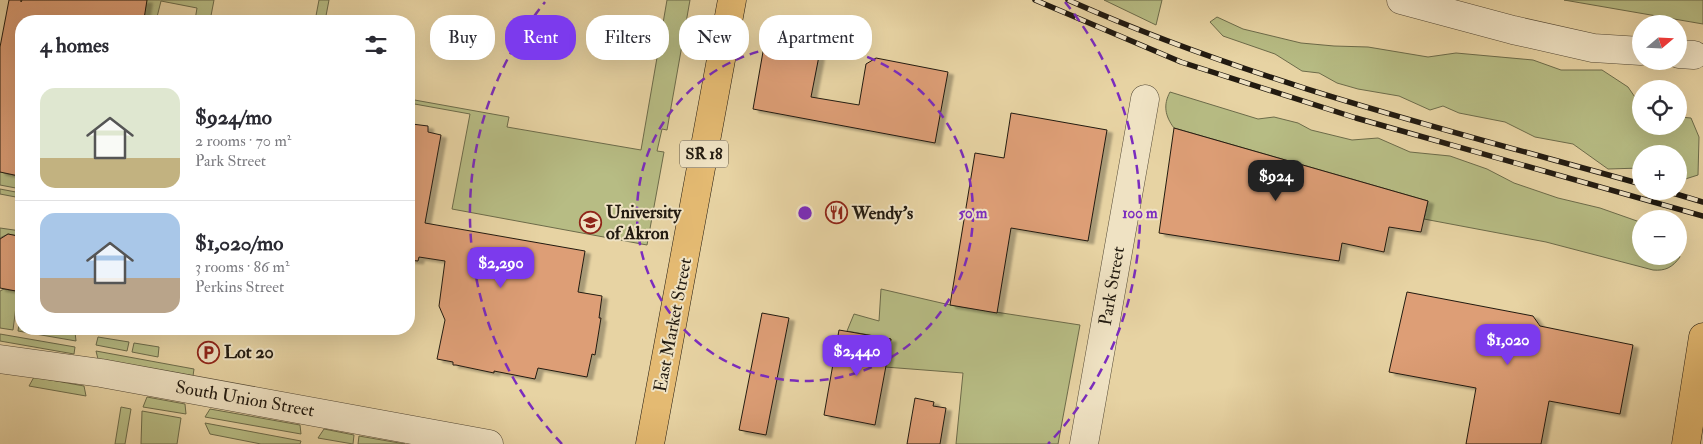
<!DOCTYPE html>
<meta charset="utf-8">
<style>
body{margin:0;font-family:"IM FELL Double Pica",serif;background:#f7f7f7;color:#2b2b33;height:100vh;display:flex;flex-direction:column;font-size:19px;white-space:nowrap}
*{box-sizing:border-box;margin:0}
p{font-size:16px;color:#7c7c81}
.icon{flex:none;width:28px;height:28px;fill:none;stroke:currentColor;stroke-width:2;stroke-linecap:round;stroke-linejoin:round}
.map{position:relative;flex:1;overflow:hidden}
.drawer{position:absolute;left:15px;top:15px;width:400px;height:320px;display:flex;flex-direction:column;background:#fff;border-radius:20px;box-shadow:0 5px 20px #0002}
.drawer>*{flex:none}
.hud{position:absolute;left:430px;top:15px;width:475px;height:45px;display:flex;gap:10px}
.needle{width:32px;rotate:71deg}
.tools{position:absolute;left:1632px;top:15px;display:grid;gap:10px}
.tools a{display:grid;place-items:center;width:55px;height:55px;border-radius:50%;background:#fff;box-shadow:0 5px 20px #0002;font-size:25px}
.price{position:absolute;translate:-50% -42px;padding:0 11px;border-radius:10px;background:#7c3aed;color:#fff;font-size:16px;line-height:32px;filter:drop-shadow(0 1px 2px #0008)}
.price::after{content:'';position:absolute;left:50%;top:30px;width:15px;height:11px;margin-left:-8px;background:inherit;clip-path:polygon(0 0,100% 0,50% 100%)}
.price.on{background:#222;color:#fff}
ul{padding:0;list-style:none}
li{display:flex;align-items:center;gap:15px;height:125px;padding:0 25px}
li+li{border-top:1px solid #e1e1e2}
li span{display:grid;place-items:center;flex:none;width:140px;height:100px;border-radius:15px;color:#555}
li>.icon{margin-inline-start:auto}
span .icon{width:60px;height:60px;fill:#fffc;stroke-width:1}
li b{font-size:21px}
h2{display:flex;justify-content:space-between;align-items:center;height:60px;padding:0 25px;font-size:21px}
.pill{padding:0 18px;border-radius:20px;background:#fff;box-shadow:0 5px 20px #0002;font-size:18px;line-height:45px}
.pill.on{background:#7c3aed;color:#fff}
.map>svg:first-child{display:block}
</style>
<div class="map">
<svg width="1703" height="444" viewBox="0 0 1703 444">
<defs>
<filter id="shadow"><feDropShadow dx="5.5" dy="3" stdDeviation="1" flood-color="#0004"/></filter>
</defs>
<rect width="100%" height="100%" fill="#e7d3a3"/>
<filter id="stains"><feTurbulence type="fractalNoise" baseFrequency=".004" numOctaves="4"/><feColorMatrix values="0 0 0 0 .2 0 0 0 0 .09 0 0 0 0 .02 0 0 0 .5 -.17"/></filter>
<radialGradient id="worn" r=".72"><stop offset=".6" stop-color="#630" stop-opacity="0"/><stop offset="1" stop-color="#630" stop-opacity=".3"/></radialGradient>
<path fill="#b7bc84" stroke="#6c6b4a" d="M147,0H214L210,21L195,20L197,8L161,1L157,17L142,21H125L126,16L143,19Z
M319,0H329L325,21H315Z
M667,0H690L667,130L662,129L657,151L664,152L647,245L452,209L470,114L409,103V99L509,117L507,127L641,150Z
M1104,0H1162L1156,25Z
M1564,0H1703V24Z
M1217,17L1243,29L1301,43L1334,46L1368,47L1428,57L1456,53L1533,60L1561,70H1602L1628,87L1641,106V126H1679V117L1691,118L1699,137L1698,175L1679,181V154H1641V168L1608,169L1573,144L1535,137L1505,122L1459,113L1443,106L1430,110L1399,96L1358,89L1337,83L1319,73L1302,71L1275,54L1223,36L1210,22Z
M1170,92L1258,119L1274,117L1298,123L1311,130L1352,140L1378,138L1410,152L1450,156L1487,169L1514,183L1558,198L1600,208L1637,221L1641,223V256H1679V254L1680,257C1672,268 1665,271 1653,270L1546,242L1424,219L1428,201L1174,128C1165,116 1163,105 1170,92Z
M20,170L21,189L0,185V172L19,176Z
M0,189L21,193V198L0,194Z
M0,228L21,231V233L18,236L8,234L0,238Z
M4,289L18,291L13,330L0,328V291Z
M881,289L950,305L1080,325L1058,444H956L963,373L885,367L891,339L847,331L854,314L879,321Z
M21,310V329H57L75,332L76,341L18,331Z
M0,334L75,347L74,354L0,341Z
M98,337L129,342L127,351L96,345Z
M134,343L159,347L158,357L132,352Z
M96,351L194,369L193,376L98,359Z
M34,377L84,386L86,396L29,386Z
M147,397L185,404L186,414L143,407Z
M121,407L131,409L125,444H115Z
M210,409L300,425L301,434L205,417Z
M142,411L181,418L177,444H141Z
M205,423L301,441L300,444H261L210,434Z
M324,429L354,435L353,444L318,438Z
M359,436L405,444H358Z"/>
<path fill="#dd9e76" stroke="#221a10" filter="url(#shadow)" d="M9,0H21V2L22,0H147L144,19L126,16L125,21H21V165L19,176L0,172V47Z
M764,46L819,56L811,97L859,105L866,64L876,58L948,72L935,143L753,109Z
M1011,113L1107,130L1088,241L1011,228L997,313L950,305L975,153L1004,158Z
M412,124L428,126V132L441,135L425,223L585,251L578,292L602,296L599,318H601L595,355L592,354L587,377L538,368L535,379L494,371V373L456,365H453V362L437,359L445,320L439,306L445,261L419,257L418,261L409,260V129H411Z
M1174,128L1428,201L1421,232L1389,227L1384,252L1342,243L1339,261L1159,233Z
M8,234L18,236L21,241V292L0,288V239Z
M1407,292L1533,316L1540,326L1633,345L1620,414L1549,401L1541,444H1466L1476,388L1389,372Z
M762,313L789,318L766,435L739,430Z
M839,330L891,339L875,425L824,415Z
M915,398L934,402L933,406L946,408L940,444H907Z"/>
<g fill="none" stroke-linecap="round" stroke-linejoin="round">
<defs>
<path id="minor" d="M1401,0L1513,30L1593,48L1641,51
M1679,54L1694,55
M0,359L101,373L489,444
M1084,444L1145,99"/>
<path id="major" d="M650,444L732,0
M1686,444L1703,337"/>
</defs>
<use href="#minor" stroke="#534835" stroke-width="29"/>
<use href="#major" stroke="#221a10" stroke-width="29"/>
<use href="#minor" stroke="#efe2c3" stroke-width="28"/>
<use href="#major" stroke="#e4ba72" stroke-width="28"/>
<defs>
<path id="rail" d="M1035,0L1181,62L1356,118L1703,216
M1068,0C1252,82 1448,130 1641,184
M1666,191L1703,202"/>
</defs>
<use href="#rail" stroke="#221a10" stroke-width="5.5"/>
<use href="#rail" stroke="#efe2c3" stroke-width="4" stroke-dasharray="11" stroke-linecap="butt"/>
</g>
<g fill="none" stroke="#7b2cbf" stroke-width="2.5" stroke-dasharray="9 6">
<circle cx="805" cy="213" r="168"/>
<path d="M562 444A335 335 0 0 1 545 2M1065 2A335 335 0 0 1 1048 444"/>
</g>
<defs>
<symbol id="restaurant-ring" viewBox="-11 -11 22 22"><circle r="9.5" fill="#efe2c3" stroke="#8f2418" stroke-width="1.5"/><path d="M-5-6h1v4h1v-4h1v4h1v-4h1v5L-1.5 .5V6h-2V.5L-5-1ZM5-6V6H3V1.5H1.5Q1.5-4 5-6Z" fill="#8f2418"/></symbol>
<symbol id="university-ring" viewBox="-11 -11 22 22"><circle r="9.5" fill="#efe2c3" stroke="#8f2418" stroke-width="1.5"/><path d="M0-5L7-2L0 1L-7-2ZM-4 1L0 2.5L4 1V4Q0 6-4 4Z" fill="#8f2418"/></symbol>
<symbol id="parking-ring" viewBox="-11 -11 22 22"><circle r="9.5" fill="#efe2c3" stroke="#8f2418" stroke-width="1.5"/><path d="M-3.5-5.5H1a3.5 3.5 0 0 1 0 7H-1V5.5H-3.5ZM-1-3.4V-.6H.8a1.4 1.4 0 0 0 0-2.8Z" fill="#8f2418"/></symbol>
</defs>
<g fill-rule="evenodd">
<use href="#restaurant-ring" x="824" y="200" width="25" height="25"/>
<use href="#university-ring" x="578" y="210" width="25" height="25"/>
<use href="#parking-ring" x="196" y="340" width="25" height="25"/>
</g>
<g text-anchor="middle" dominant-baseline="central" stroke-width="4" stroke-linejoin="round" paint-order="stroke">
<rect fill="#efe2c3" stroke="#605646" stroke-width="1" x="680" y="140.5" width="48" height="27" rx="4"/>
<g font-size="16" font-weight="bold" fill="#221a10">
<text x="704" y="154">SR 18</text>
</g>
<g font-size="18" font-weight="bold" fill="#221a10" stroke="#efe2c3" text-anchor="start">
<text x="606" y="212">University<tspan x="606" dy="21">of Akron</tspan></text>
<text x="852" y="213">Wendy's</text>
<text x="224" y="352">Lot 20</text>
</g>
<g font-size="18" fill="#221a10" stroke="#efe2c3">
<text transform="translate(1112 286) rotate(-80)">Park Street</text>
<text transform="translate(673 325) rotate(-79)">East Market Street</text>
<text transform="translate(245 399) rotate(10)">South Union Street</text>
</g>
</g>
<circle cx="805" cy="213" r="8" fill="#7b2cbf" stroke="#efe2c3" stroke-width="2.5"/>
<g font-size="15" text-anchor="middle" font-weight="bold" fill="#7b2cbf" stroke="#efe2c3" stroke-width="4" stroke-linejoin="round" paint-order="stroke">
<text x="973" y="218">50 m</text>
<text x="1140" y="218">100 m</text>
</g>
<rect width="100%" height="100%" filter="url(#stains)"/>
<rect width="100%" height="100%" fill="url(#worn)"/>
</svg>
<div class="tools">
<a><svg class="needle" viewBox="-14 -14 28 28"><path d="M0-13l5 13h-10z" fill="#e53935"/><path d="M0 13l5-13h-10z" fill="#7c7c81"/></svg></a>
<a><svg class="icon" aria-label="locate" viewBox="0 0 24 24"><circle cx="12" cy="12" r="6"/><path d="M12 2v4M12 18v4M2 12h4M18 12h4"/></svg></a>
<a>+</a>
<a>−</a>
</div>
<b class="price on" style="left:1276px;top:202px">$924</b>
<b class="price" style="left:501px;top:289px">$2,290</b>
<b class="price" style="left:1508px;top:366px">$1,020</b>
<b class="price" style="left:857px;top:377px">$2,440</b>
<div class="hud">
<a class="pill">Buy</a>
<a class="pill on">Rent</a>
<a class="pill">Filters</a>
<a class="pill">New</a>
<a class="pill">Apartment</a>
</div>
<section class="drawer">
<h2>4 homes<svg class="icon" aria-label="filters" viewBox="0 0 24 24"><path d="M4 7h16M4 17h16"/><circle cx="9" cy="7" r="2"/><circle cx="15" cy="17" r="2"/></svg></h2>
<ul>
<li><span style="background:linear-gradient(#dfe7d0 70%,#c2b280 0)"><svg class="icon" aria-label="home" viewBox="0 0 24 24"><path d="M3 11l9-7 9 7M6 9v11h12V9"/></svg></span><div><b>$924/mo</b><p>2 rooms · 70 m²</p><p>Park Street</p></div></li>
<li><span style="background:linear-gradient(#a9c7e8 65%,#b9a48a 0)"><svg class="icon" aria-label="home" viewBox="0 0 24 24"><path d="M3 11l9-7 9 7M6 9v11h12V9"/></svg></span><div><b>$1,020/mo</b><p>3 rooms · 86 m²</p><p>Perkins Street</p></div></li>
</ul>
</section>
</div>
